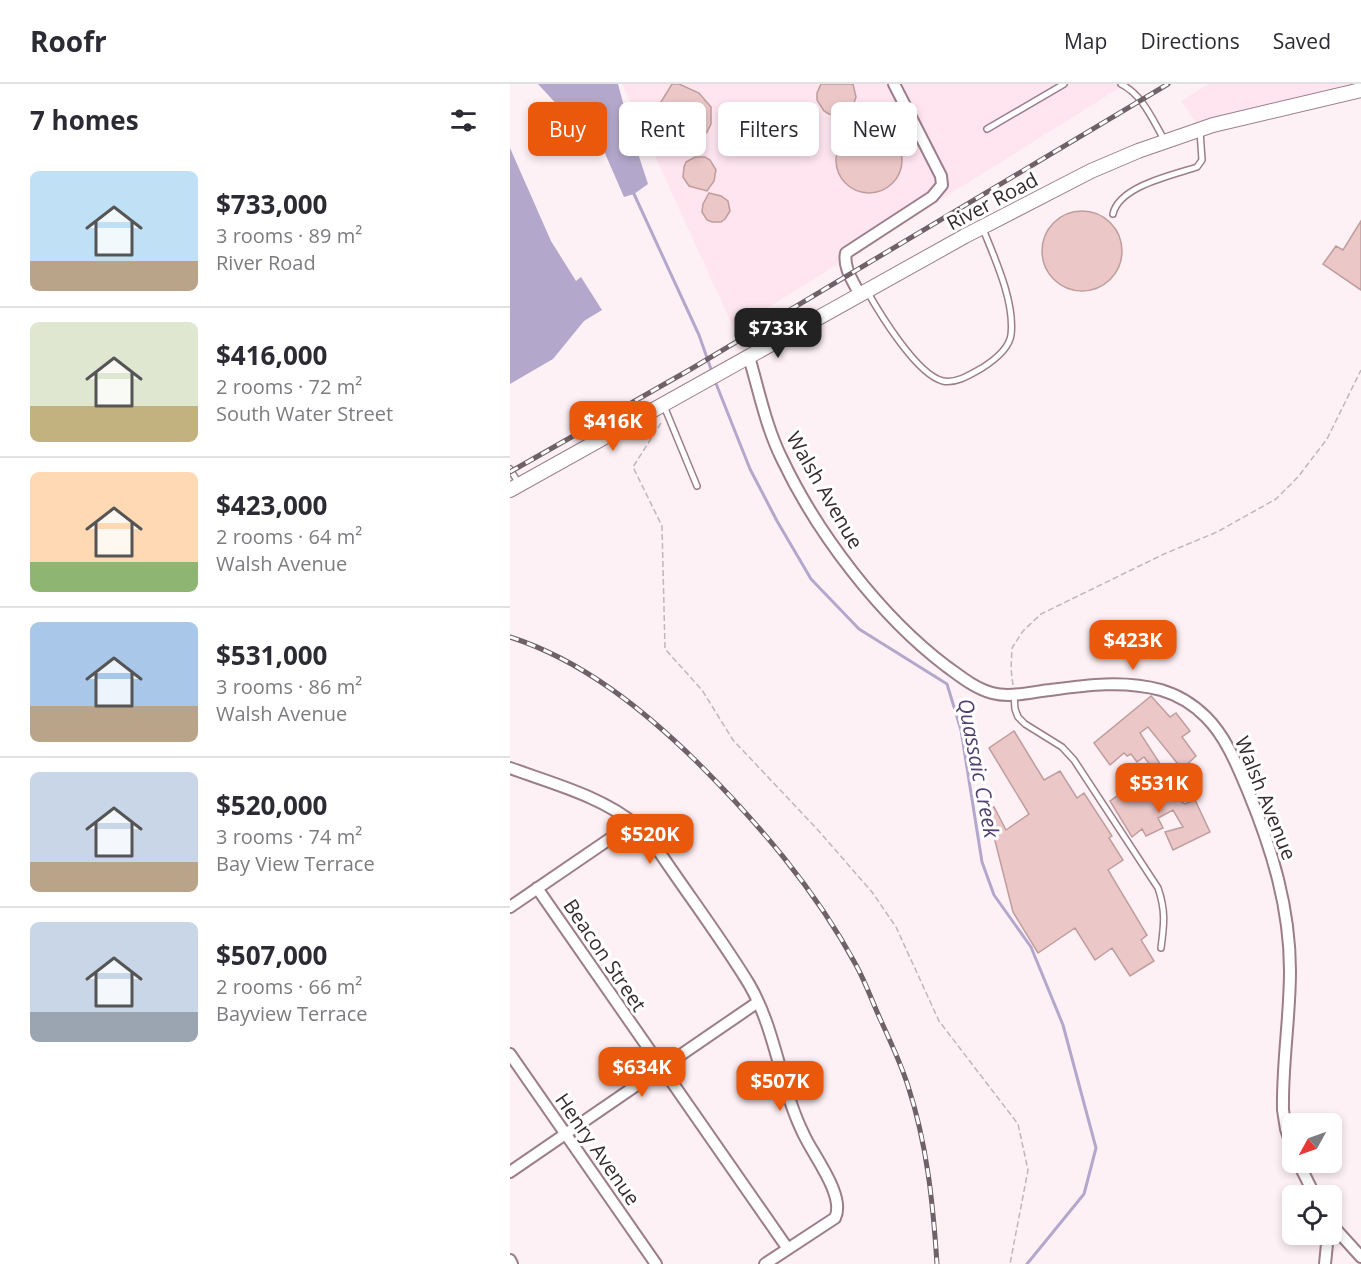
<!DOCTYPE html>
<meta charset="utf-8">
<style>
body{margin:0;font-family:"Open Sans",sans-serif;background:#f2f2f3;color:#2b2b33;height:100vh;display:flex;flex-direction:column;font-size:22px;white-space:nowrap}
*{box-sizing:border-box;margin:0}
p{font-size:20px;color:#7c7c81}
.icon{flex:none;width:33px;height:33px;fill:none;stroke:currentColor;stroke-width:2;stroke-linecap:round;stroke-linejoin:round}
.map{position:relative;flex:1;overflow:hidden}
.details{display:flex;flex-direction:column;background:#fff;width:510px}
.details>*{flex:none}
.guide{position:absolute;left:18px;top:18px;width:570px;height:54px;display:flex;gap:12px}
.needle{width:39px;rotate:230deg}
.tools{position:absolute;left:772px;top:1029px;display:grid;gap:12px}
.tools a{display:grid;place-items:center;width:60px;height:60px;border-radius:9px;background:#fff;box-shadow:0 3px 9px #0003;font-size:30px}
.price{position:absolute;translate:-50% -51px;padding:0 14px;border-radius:12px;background:#ea580c;color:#fff;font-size:20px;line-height:39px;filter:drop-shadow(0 2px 3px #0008)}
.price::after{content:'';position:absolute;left:50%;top:36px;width:18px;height:14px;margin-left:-9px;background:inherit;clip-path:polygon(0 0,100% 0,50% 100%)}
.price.on{background:#222;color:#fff}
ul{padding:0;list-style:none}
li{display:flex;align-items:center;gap:18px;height:150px;padding:0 30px}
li+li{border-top:2px solid #e1e1e2}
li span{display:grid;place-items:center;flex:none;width:168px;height:120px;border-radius:9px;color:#555}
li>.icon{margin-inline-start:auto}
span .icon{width:72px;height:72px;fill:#fffc;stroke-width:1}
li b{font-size:26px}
h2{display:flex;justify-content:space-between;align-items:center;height:72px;padding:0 30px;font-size:26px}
.chip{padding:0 21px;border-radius:9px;background:#fff;box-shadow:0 3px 9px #0003;font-size:21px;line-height:54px}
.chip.on{background:#ea580c;color:#fff}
header{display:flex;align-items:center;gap:36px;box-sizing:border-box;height:84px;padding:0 30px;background:#fff;border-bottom:2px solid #e1e1e2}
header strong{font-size:28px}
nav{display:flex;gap:33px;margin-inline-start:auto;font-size:21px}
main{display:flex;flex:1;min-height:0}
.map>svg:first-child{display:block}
</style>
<header>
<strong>Roofr</strong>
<nav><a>Map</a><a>Directions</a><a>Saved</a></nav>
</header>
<main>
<section class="details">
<h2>7 homes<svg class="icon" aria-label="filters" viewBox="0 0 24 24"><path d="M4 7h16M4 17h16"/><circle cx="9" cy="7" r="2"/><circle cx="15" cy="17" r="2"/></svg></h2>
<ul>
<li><span style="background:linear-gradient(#bfe0f5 75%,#b9a48a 0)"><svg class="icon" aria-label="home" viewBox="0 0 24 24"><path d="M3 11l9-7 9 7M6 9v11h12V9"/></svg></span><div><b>$733,000</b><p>3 rooms · 89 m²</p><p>River Road</p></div></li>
<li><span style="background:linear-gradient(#dfe7d0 70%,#c2b280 0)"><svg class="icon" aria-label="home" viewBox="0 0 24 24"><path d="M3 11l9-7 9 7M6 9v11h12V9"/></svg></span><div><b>$416,000</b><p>2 rooms · 72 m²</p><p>South Water Street</p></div></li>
<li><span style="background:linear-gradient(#ffd9b3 75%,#8fb573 0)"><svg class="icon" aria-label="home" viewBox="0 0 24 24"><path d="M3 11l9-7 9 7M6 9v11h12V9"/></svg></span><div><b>$423,000</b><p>2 rooms · 64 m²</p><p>Walsh Avenue</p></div></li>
<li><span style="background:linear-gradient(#a9c7e8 70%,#b9a48a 0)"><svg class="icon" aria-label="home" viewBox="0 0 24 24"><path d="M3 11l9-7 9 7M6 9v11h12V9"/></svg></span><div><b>$531,000</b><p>3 rooms · 86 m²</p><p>Walsh Avenue</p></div></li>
<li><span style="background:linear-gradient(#c9d6e8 75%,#b9a48a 0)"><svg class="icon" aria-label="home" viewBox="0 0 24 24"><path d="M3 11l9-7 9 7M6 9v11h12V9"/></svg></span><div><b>$520,000</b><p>3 rooms · 74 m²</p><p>Bay View Terrace</p></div></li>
<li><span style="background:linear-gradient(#c9d6e8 75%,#9aa5b1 0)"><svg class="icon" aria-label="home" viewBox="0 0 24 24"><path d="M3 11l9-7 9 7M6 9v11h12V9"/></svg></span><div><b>$507,000</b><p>2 rooms · 66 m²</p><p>Bayview Terrace</p></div></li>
</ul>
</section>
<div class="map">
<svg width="851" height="1180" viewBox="0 0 851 1180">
<rect width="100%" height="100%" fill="#fef1f6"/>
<path fill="#fee5ef" d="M112,0H616L224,245Z
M698,0H851L690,45L671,17Z"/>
<path fill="#b3a8cb" d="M28,0H108L121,48L138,100L124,110L114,113L87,51L62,37Z
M0,64L41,157L66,197L71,193L92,226L74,237L43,275L0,300Z"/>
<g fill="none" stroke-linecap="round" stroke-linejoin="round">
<path stroke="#b3a8cb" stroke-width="3" d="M124,110L189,251L202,288
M205,297L240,385L267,437L301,495L349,545L437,600L451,646L472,778L484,811L521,863L553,941L586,1064L574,1110L517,1180"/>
</g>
<path fill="#ecc7c8" stroke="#bf9d9d" stroke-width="1.5" d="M162,0H169L189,9L201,23V40L197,48L183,59H166L158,55L148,40L147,30L149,21Z
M311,0H343L346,13L342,25L331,31L319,30L314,27L307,16V9Z
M326 76a33 33 0 1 1 66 0a33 33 0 1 1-66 0Z
M185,73H195L200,76L206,86L204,97L197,107L179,102L173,93L174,83L176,78Z
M199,109L211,112L218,117L220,127L215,135L211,138H202L197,136L192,128L193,120Z
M532 167a40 40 0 1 1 80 0a40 40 0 1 1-80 0Z
M851,137V206L813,180L826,162L833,166Z
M641,612L660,633L666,629L680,647L672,653L686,672L672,685L638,643L630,649L669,709L664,712L634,673L627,678L621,670L617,672L614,669L600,681L584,659Z
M504,647L534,696L550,687L567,714L574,709L602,752L599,754L613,776L598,786L637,851L631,856L644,877L620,892L602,864L585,876L565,844L528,869L503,828L477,725L484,723L496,746L519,730L479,664Z
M631,695L675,720L685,716L700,748L663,766L655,748L673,743L663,726L648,734L653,744L636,752L632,745L622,753L600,717Z"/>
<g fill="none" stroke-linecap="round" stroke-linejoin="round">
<defs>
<path id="service" d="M611,0C633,11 643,37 655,57
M477,45L554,0
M603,130C609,102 663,91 687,83L692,76L690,47
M357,207C370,230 407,291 433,297C446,300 461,290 472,284C483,277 499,265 501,251C505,218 485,175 473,145
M154,322L187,402
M0,385L9,400
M504,611L505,625L508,633L515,640L552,663L564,676L648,804C656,827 654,841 651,864"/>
<path id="minor" d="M350,211C343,197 333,184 336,169L422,113L432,101L431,92L384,0
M239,273C249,307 256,343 272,375C307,449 370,532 436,582C450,592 464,604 482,609C500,614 521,608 540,606C577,601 614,596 651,606C668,611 684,621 696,633C716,653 727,681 738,707C762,765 780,824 780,887C780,934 772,980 773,1026L776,1045L783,1066
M0,684C41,699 94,713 127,742C134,748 140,756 146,763C176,808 211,854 239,900C266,946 270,1003 294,1051C303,1071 336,1112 325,1134L255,1180
M27,804L278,1165
M0,823L123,739
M0,970L146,1180
M788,1078L805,1112
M0,1088L248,918
M822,1141L851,1173
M0,1176L2,1180
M815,1180L818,1150"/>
<path id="tertiary" d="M0,406L455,152L581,87L628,67L703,41L851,6"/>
</defs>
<use href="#service" stroke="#9c7e8b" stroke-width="8"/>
<use href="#minor" stroke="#9c7e8b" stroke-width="14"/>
<use href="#tertiary" stroke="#9c7e8b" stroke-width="16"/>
<path stroke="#c2b5bb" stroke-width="1.5" stroke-dasharray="6 3" stroke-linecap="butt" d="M151,339L123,383L152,442L155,565L192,606L223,656L307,745L362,808L386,843L429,937L508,1040L518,1086L500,1180
M503,601L501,585L502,564L513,547L531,530L654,470L707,448L766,415L788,393L817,355L851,286"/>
<use href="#service" stroke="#fff" stroke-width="5"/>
<use href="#minor" stroke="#fff" stroke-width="10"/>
<use href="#tertiary" stroke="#fff" stroke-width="14"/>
<defs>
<path id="rail" d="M0,388L181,285L658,0
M0,553C72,576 134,626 187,678C248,739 305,805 346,881C356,899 363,920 372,939C381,959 391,980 398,1002C417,1060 423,1119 427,1180"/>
</defs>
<use href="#rail" stroke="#6e6167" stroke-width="5"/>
<use href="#rail" stroke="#fff" stroke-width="3" stroke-dasharray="9" stroke-linecap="butt"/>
</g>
<g text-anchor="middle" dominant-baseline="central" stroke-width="6" stroke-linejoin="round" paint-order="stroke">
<g font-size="20" fill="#372a30" stroke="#fff">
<text transform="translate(482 117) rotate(-28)">River Road</text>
<text transform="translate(315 406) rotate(60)">Walsh Avenue</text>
<text transform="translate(756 714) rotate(68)">Walsh Avenue</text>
<text transform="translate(95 871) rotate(56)">Beacon Street</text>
<text transform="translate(88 1065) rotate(55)">Henry Avenue</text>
</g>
<g font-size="21" font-style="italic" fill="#514070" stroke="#fff">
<text transform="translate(469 684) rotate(79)">Quassaic Creek</text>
</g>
</g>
</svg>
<div class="tools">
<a><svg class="needle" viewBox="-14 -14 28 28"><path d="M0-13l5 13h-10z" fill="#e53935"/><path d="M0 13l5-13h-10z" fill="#7c7c81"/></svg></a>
<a><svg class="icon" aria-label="locate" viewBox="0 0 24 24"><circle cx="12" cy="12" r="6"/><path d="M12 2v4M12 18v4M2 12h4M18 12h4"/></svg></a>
</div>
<b class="price on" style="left:268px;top:275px">$733K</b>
<b class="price" style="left:103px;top:368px">$416K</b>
<b class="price" style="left:623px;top:587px">$423K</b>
<b class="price" style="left:649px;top:730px">$531K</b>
<b class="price" style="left:140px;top:781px">$520K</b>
<b class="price" style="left:132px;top:1014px">$634K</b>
<b class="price" style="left:270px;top:1028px">$507K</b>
<div class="guide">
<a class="chip on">Buy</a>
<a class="chip">Rent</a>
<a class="chip">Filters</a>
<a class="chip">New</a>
</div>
</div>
</main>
